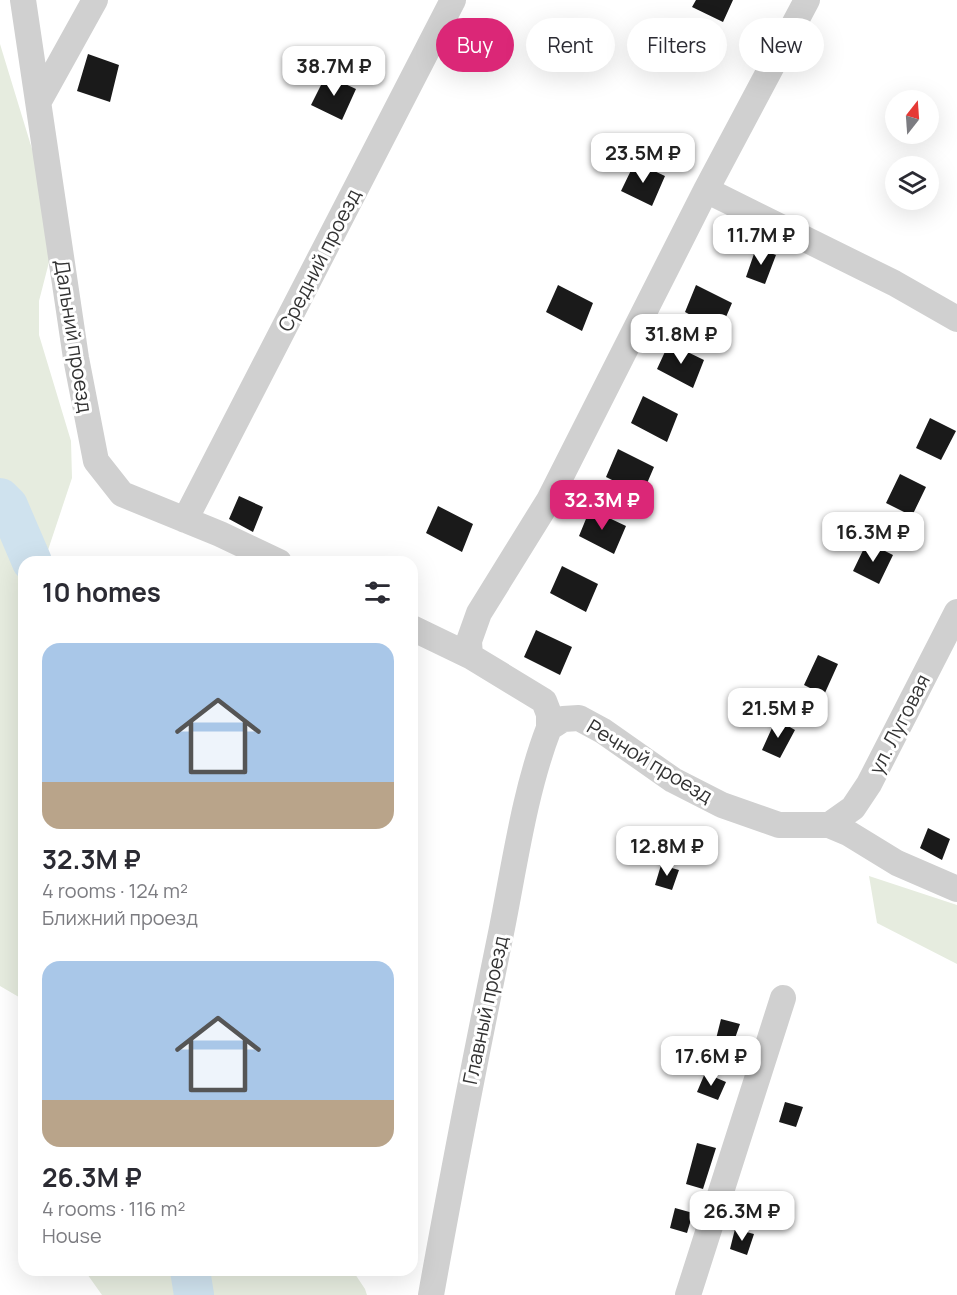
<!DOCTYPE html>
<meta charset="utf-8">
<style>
body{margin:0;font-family:Manrope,sans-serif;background:#f2f2f3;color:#2b2b33;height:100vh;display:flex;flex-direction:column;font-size:22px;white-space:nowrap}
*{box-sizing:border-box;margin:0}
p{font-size:20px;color:#7c7c81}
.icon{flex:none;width:33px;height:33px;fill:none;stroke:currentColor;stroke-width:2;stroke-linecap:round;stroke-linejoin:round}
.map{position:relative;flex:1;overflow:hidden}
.drawer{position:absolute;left:18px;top:556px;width:400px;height:720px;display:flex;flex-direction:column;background:#fff;border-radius:18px;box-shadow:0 6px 24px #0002}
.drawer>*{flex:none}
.hud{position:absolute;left:436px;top:18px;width:430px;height:54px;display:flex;gap:12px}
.needle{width:39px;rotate:17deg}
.controls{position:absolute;left:885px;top:90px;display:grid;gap:12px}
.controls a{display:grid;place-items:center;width:54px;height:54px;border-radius:50%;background:#fff;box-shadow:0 6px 24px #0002;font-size:30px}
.price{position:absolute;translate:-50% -51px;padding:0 14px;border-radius:12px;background:#fff;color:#222;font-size:20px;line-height:39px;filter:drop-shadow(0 2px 3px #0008)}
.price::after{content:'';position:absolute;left:50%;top:36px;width:18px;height:14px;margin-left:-9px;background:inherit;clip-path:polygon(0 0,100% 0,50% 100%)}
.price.selected{background:#db2777;color:#fff}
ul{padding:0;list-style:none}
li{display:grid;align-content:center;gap:12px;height:318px;padding:0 24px}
li span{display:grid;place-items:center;height:186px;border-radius:18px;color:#555}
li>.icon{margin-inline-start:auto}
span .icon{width:108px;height:108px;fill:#fffc;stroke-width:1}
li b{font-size:26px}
h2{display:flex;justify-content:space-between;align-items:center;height:72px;padding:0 24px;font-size:26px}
.pill{padding:0 21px;border-radius:27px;background:#fff;box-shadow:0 6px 24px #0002;font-size:21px;line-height:54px}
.pill.selected{background:#db2777;color:#fff}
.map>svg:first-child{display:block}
</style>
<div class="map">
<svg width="957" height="1295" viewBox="0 0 957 1295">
<rect width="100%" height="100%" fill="#fff"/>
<path fill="#e6ecdf" d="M0,44L57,231L39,301V335L71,441L72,478L44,562H24V1000L0,986Z
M869,876L957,905V964L877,923Z
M85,1271H353L365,1289L367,1295H102Z"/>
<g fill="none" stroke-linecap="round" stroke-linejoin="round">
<path stroke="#cfe2ee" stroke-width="40" d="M0,498L8,506L32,562
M190,1270L194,1295"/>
</g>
<path fill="#1a1a1a" d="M696,0H733L723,22L692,7Z
M88,54L119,65L110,102L77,91Z
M326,75L356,89L342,120L311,105Z
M635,162L665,176L652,206L621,191Z
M756,248L776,255L765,284L746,277Z
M558,285L593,303L582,331L546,312Z
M696,285L732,303L720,331L685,312Z
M669,343L704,360L693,388L657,369Z
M643,396L678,414L667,442L631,423Z
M930,418L956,431L941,460L916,448Z
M618,449L654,467L642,495L606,477Z
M900,474L926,487L912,516L886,503Z
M239,496L263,507L253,532L229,519Z
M438,506L473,524L462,552L426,533Z
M590,509L626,526L614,554L579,536Z
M867,542L893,555L879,584L853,571Z
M562,566L598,584L586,612L550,593Z
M536,630L572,647L560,675L524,657Z
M818,655L838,664L824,695L804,685Z
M776,719L795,730L780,758L762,750Z
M928,828L950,839L942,860L920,848Z
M661,865L679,870L672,890L655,885Z
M721,1019L740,1024L733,1044L716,1039Z
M705,1073L726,1082L718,1100L697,1092Z
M785,1102L803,1107L796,1127L779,1122Z
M697,1143L716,1148L703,1189L686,1184Z
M675,1208L693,1213L687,1233L670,1228Z
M735,1229L754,1234L747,1255L730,1249Z"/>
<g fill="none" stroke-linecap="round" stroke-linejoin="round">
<path stroke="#d0d0d0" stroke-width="26" d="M23,0L76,358L96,461L122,494L220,534L279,562
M39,101L95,0
M706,190L894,283L957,319
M185,520L453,0
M412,628L470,656L544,701L549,714V728L563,719L579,718L603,731L673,780L722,805L779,825H829L848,833L897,863L957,889
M470,656L469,641L479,613L549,500L706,190L807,0
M829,825L853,808L869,784L957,612
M431,1295C453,1172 477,1050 502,928C515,862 525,790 549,728
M688,1295L783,998"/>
</g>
<g text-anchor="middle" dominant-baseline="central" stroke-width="6" stroke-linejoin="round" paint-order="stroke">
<g font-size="20" fill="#333" stroke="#fff">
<text transform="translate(319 260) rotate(-63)">Средний проезд</text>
<text transform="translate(74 336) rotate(81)">Дальний проезд</text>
<text transform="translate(899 724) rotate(-63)">ул. Луговая</text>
<text transform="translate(650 761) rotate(31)">Речной проезд</text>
<text transform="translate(485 1010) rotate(-78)">Главный проезд</text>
</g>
</g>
</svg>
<div class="controls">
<a><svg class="needle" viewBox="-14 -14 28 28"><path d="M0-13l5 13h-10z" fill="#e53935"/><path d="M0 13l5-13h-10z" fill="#7c7c81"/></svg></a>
<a><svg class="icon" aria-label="layers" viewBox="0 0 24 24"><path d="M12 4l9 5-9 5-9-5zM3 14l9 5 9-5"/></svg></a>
</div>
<b class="price" style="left:334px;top:97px">38.7M ₽</b>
<b class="price" style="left:643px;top:184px">23.5M ₽</b>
<b class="price" style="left:761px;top:266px">11.7M ₽</b>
<b class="price" style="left:681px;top:365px">31.8M ₽</b>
<b class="price selected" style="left:602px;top:531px">32.3M ₽</b>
<b class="price" style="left:873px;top:563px">16.3M ₽</b>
<b class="price" style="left:778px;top:739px">21.5M ₽</b>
<b class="price" style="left:667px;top:877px">12.8M ₽</b>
<b class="price" style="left:711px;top:1087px">17.6M ₽</b>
<b class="price" style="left:742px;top:1242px">26.3M ₽</b>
<div class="hud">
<a class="pill selected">Buy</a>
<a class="pill">Rent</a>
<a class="pill">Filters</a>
<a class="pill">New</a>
</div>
<section class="drawer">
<h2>10 homes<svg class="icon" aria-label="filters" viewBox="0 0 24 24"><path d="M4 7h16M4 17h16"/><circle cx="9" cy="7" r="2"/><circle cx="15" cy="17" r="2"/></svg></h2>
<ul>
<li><span style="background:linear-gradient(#a9c7e8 75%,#b9a48a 0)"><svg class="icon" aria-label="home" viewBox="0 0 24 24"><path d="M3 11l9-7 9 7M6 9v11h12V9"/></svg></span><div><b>32.3M ₽</b><p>4 rooms · 124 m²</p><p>Ближний проезд</p></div></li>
<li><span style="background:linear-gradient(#a9c7e8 75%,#b9a48a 0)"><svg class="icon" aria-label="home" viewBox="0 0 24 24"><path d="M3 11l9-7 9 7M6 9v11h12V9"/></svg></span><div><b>26.3M ₽</b><p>4 rooms · 116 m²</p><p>House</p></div></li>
</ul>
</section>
</div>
